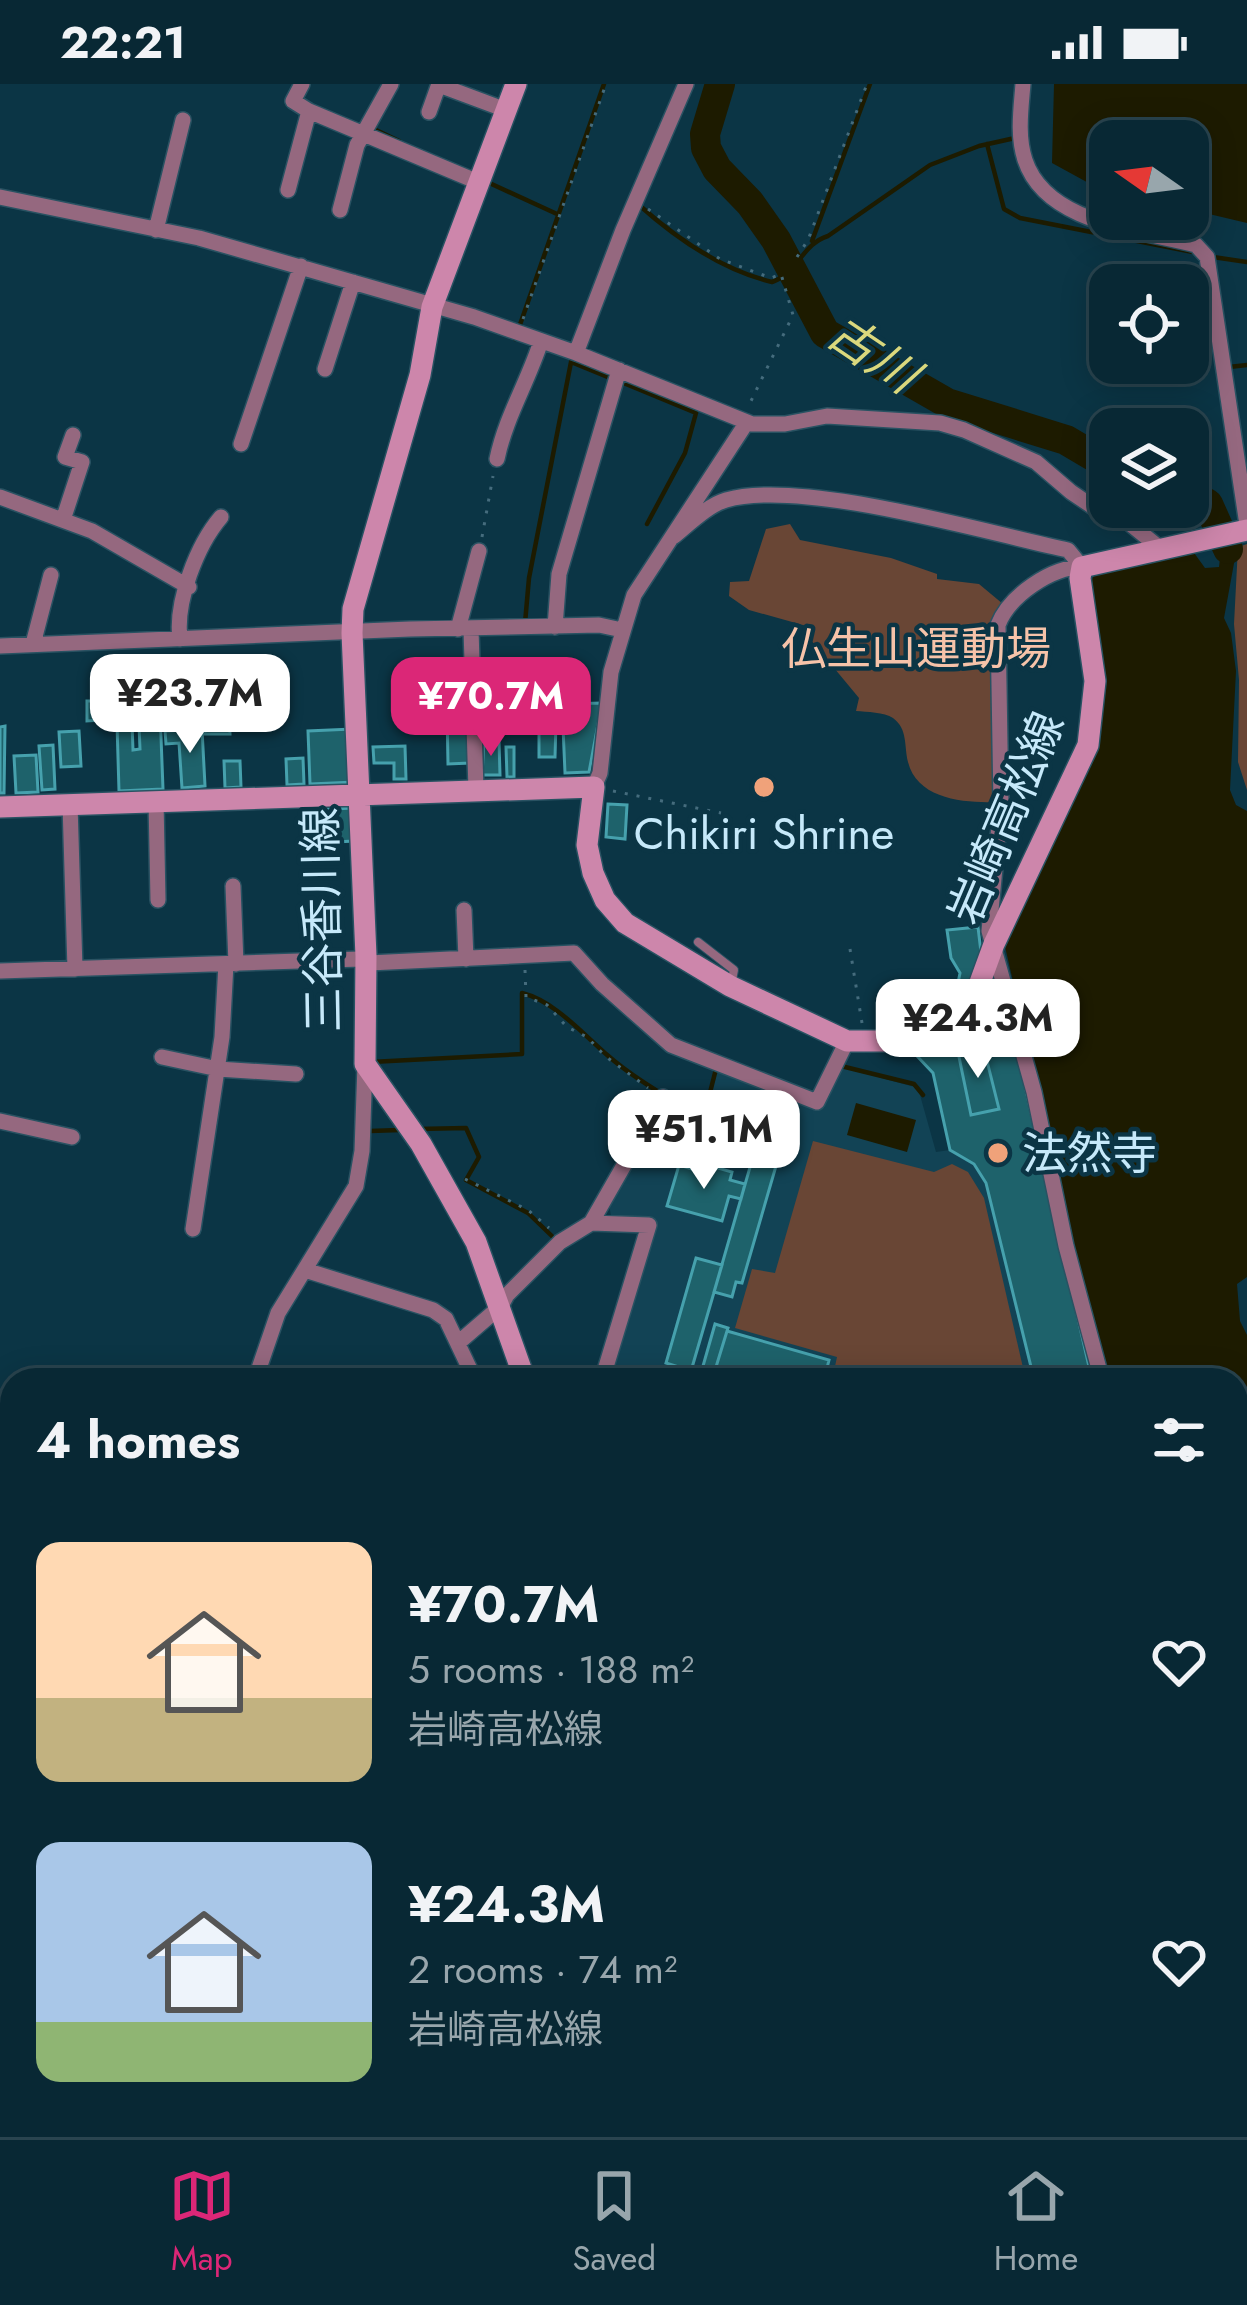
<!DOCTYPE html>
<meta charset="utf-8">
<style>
body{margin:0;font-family:Jost,"Noto Sans JP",sans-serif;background:#163440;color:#f1f3f6;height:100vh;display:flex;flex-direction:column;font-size:45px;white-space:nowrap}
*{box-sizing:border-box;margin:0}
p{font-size:39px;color:#98a6ac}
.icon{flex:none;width:66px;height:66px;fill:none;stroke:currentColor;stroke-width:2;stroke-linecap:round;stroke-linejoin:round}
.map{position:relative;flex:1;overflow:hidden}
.side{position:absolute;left:0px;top:1284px;width:1248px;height:771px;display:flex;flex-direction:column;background:#082834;border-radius:36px 36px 0 0;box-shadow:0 6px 30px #0003,0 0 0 3px #29444f}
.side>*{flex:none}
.needle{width:78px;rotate:284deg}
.buttons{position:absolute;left:1089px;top:36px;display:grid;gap:24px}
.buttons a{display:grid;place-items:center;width:120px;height:120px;border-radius:24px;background:#082834;box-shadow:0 6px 30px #0003,0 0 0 3px #29444f;font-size:60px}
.price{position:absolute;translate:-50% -102px;padding:0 27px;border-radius:24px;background:#fff;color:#222;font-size:39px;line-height:78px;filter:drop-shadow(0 3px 6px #0008)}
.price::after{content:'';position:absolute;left:50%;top:72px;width:36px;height:27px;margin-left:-18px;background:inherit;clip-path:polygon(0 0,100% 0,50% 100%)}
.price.selected{background:#db2777;color:#fff}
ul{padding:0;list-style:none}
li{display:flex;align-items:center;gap:36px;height:300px;padding:0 36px}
li span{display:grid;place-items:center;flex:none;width:336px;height:240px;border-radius:24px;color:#555}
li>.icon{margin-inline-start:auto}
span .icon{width:144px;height:144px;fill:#fffc;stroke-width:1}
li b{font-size:51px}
h2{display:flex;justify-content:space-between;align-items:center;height:144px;padding:0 36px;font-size:51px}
.status{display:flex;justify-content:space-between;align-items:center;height:84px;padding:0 60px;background:#082834;direction:ltr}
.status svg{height:33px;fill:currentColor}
.tab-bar{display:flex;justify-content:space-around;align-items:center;height:168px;border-top:3px solid #29444f;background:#082834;font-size:33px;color:#98a6ac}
.tab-bar a{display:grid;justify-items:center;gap:6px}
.tab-bar .selected{color:#db2777}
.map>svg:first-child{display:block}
</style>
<div class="status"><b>22:21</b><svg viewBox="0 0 49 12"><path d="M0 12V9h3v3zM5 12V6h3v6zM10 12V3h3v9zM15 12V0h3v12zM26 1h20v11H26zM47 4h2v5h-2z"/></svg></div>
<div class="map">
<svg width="1247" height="2053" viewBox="0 0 1247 2053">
<rect width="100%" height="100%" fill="#0b3545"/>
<path fill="#124355" d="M842,983L918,1004L936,1068L950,1066L962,1071L974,1080L986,1099L1032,1287L1028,1296H607L652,1148L650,1133L611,1132L609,1120L652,1047L698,1064L716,987L818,1027Z"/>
<path fill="#694635" d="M790,440L800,456L891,474L937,490V495L979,500L1003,520L993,537L990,552L995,718C964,719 917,715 908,678C904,662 908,645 893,634C884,628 867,628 856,627L859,614L805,549L810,543L749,526L729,512L730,498L749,497L766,445Z
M1247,460V706L1238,678L1239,596L1234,540L1238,463Z
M813,1057L934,1088L952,1080L968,1088L984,1114L1024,1288H972L922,1296H832L837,1273L735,1244L752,1185L775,1189Z
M1236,1632L1247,1639V2053H1175L1179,2043H1236Z"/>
<path fill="#8d5639" d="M917,2043H1179L1175,2053H908Z"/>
<path fill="#1d1b00" d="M1054,0H1247V139L1188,125V57H1110V106L1094,102L1052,79Z
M1237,463L1224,534L1231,549L1236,587L1230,706L1236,721L1247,727V1193L1237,1200L1240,1237L1247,1251V1490L1236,1475V1296H1105L1003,854L1095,658L1105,612L1104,585L1088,503L1095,490L1192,466L1205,484L1219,483L1221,466Z
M856,1019L916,1036L907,1068L847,1051Z"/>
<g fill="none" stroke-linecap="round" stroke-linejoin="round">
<path stroke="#1d1b00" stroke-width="4.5" d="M376,46L399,57
M987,60L1004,125L1020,134L1198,169
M485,97L557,130
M639,121C677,155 722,186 772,198C798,189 802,160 828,152L930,81L979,62L1015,54
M812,157L870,0
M1213,173L1247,178
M515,255L604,0
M571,278L610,294
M1229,283L1247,281
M621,298L696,329L685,369L647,440
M525,539L529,494L572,273
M371,978L522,970V909C554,917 581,948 606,970C632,993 664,1012 695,1029L704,1032L716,985
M839,985L841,982L914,1000L923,1011
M418,1045L466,1044L479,1073L466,1096L528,1129L555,1155
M370,1047L400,1046"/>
<path stroke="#1d1b00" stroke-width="30" d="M720,0L705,50L706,64L717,85L750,119L776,156L825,249L947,319L1066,356L1110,382
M1188,408L1208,420L1228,465"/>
</g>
<path fill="#1e626b" stroke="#46a1ad" stroke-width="3" d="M87,617H102V636L87,637Z
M155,617V627H160L163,705L119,707L117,640L132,639L133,666L140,665L138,618Z
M602,619L589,688L565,689L562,620Z
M205,622H229L230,650H205Z
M447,626H460V632H469L470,679L448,680Z
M539,639H556L555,673H539Z
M5,642L4,709H0V643Z
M202,645L205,702L182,704L179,659L166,660L165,647Z
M352,645L355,698L310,700L308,647Z
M79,647L81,682L61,683L59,648Z
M499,657L500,691H482L484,658Z
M53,661L55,705L42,706L39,662Z
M405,662L406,695H394V679H374L373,663Z
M506,663H514V693H507Z
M36,671L38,708L16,709L14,672Z
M303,674L304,700L287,701L286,675Z
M224,677H240L241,703L225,704Z
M608,720L627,721L625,755L606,753Z
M352,724L353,757L319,759L317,726Z
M978,843L987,919L993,941L1010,936L1092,1296H1026L1032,1287L986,1099L974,1080L950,1066L933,989L917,972L922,936L946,921L957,904L960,889L951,874L947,846Z
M983,961L999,1025L971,1031L958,968Z
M768,1020L792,1027L742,1199L736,1198L732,1213L714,1208L757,1059L745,1056L750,1038L762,1042Z
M679,1081L709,1090L711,1082L732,1088L730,1096L745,1100L741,1115L729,1112L722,1137L667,1122Z
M696,1174L722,1181L691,1287L666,1279Z
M715,1240L728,1244L712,1296H699Z
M727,1247L829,1276L824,1296H712Z
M1247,1585V1629L1236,1621V1595L1240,1598Z"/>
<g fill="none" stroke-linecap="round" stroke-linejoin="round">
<defs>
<path id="lane" d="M698,858L734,886L731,901"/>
<path id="street" d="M302,0L293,17L309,27L478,98
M1023,0C1021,25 1017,52 1025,76C1046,140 1140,146 1196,161L1207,173L1247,441
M439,1L506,26
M429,28L439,0
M288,106L309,27
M0,113L199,154L474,233L576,269L752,340H785L827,332L940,339L964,346L1036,378L1071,408L1102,429L1129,439L1161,465
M340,126L357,61L391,0
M156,146L183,36
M576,269L623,146L686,0
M325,285L353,198
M241,360L301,182
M497,375C506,332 528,298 541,257
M0,413L92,447L189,503
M63,436L82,378L65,373L73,351
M673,453C688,441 708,421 726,416C801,394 987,449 1068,466L1082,483C1051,483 1009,512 998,541L1001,721L989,847L1034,1008L1066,1162L1102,1296
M555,543L559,490L619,286
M458,545L479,467
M471,545L476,706
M180,555C175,518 197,461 221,433
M33,560L51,491
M0,562L410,545L599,541L622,546
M594,703L600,689L611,588L634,511L747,338
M156,717L158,816
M70,720L75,885
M233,802L236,880
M464,826L466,875
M0,887L360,875L369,879L574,869L602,900L671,961L817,1018L847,957
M162,973L218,985L296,990
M0,1037L72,1053
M591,1139L663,1013
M193,1145L222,953L226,880
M305,1186L433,1226L446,1235L475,1296
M458,1259L501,1222L507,1211L560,1158L591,1139L649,1141L602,1296
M255,1296L278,1229L356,1102L362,1067L365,980
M7,1396L12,1398
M1236,1492L1247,1507
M0,1769L12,1774
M423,2043L445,2053
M552,2043L571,2053
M930,2043L940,2053
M77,2053L78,2043
M480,2053L485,2043
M616,2053L621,2043
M679,2053L684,2043"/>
<path id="secondary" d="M516,0L432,223L420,291L353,525L352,549L366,872L365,980L421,1060L476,1158L525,1296
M0,723L594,703L587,761L593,789L605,816L625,839L730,902L847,957H899L933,946L961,929L975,912L994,860L1088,661L1095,597L1080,494L1082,483L1247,446
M724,2043L735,2053"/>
</defs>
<use href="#lane" stroke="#295262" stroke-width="10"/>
<use href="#street" stroke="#295262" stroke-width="18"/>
<use href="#secondary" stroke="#295262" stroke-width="24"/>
<path stroke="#456c7d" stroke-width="3" stroke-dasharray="3 9" stroke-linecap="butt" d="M648,125L720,175L771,194L781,190L793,231L749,321
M797,173L808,156L867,0
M523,235L606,0
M482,453L493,392
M613,707L721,729
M850,865L862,939
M525,886L526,913L547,921L567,943L587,953L605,972L648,1004
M677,1021L701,1033
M465,1095L528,1126L549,1144
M1236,1395L1247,1394
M1236,1641L1247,1649"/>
<use href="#lane" stroke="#95687f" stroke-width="8"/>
<use href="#street" stroke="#95687f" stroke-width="15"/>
<use href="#secondary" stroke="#cd86ab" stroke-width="21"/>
</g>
<g fill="#f0a27a" stroke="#0b3545" stroke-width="4.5">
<circle cx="764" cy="703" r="12"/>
<circle cx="998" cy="1069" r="12"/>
</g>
<g text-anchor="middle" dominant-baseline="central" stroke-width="9" stroke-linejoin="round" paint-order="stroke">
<g font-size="45" fill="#f6c3a9" stroke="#0b3545">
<text x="916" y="564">仏生山運動場</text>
</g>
<g font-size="45" fill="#c6e9fa" stroke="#0b3545">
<text transform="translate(1006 734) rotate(-67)">岩崎高松線</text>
<text transform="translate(322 836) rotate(-91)">三谷香川線</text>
</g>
<g font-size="45" fill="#c6e9fa" stroke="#0b3545">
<text x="764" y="749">Chikiri Shrine</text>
<text x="1022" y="1069" text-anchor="start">法然寺</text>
</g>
<g font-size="48" font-style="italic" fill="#dad87d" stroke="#0b3545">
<text transform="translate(873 270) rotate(34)">古川</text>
</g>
</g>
</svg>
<div class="buttons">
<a><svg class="needle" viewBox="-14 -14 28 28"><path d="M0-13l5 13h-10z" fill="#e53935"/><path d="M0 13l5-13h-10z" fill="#98a6ac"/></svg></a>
<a><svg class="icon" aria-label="locate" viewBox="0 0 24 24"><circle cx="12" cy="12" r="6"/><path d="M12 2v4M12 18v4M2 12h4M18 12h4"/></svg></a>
<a><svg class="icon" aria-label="layers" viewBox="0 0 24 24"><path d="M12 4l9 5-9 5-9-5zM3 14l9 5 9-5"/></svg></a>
</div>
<b class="price" style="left:190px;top:672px">¥23.7M</b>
<b class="price selected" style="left:491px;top:675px">¥70.7M</b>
<b class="price" style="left:978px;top:997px">¥24.3M</b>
<b class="price" style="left:704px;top:1108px">¥51.1M</b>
<section class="side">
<h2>4 homes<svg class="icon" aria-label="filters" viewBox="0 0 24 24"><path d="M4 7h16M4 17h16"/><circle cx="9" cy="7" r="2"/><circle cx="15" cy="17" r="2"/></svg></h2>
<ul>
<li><span style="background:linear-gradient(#ffd9b3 65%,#c2b280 0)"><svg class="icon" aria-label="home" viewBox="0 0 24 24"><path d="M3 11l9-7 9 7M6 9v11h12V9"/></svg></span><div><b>¥70.7M</b><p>5 rooms · 188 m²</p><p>岩崎高松線</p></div><svg class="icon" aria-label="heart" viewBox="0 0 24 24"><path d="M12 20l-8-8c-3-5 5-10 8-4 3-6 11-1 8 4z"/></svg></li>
<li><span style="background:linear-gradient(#a9c7e8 75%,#8fb573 0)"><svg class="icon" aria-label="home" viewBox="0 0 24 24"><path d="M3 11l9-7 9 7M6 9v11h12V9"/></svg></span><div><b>¥24.3M</b><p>2 rooms · 74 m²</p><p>岩崎高松線</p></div><svg class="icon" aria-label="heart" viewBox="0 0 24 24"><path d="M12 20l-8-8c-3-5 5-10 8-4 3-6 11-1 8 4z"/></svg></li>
</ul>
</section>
</div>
<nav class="tab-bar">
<a class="selected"><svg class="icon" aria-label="map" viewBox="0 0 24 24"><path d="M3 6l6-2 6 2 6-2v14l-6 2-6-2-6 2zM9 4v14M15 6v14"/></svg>Map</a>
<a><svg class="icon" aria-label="saved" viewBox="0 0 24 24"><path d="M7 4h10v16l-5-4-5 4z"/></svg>Saved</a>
<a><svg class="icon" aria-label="home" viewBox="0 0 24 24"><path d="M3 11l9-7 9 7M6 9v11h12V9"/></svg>Home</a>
</nav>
